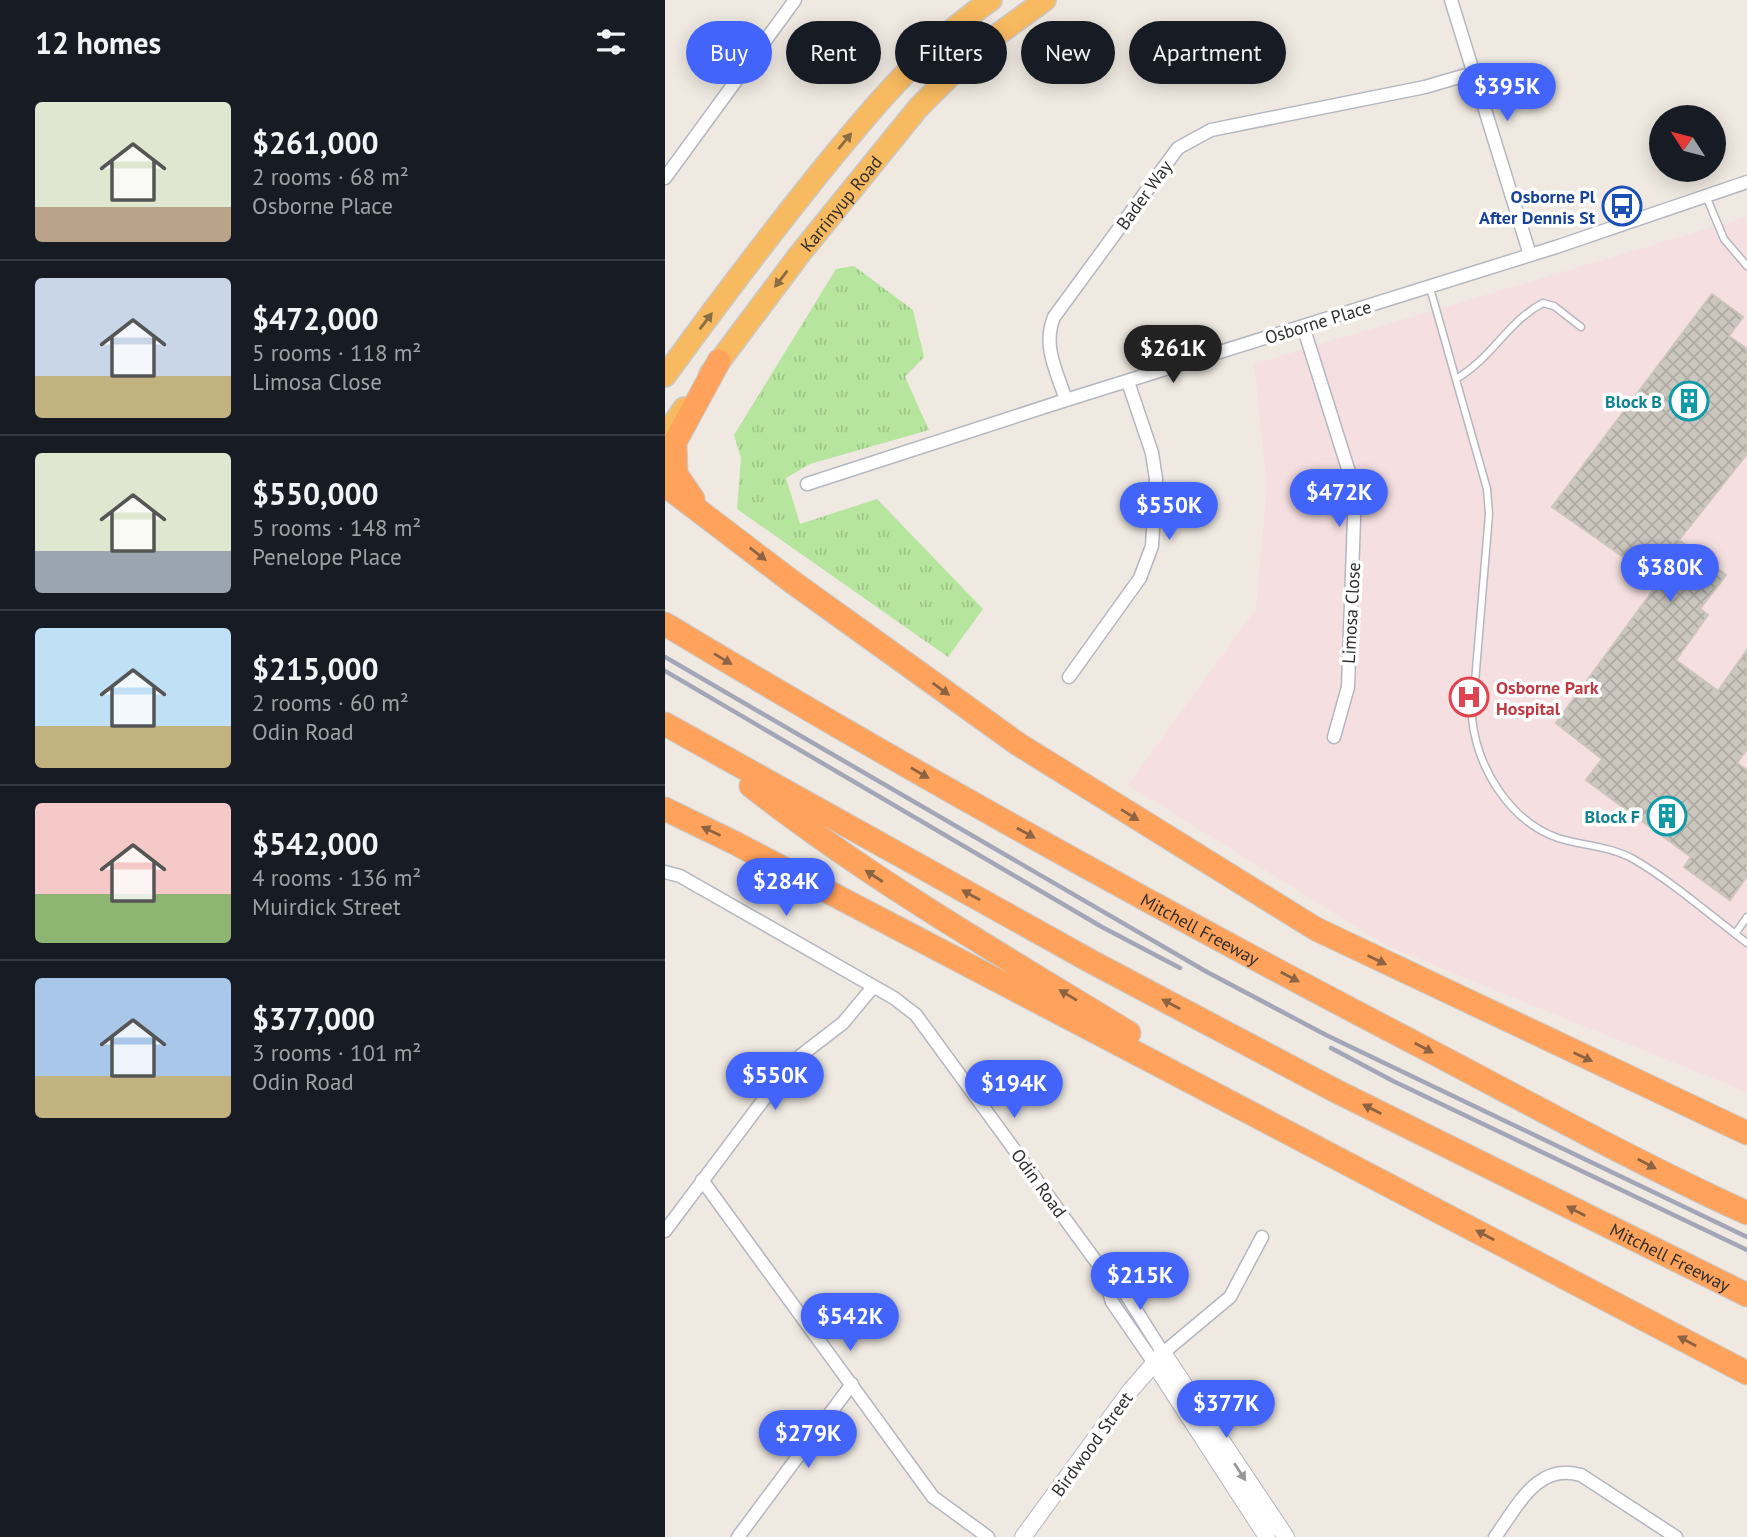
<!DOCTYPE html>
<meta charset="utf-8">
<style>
body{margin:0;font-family:"PT Sans",sans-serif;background:#242831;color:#f1f3f6;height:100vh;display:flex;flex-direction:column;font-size:26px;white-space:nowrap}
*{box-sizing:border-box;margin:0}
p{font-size:23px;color:#9ea1a6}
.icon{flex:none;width:38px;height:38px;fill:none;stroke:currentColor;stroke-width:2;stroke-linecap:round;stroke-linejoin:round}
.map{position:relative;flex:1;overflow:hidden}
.sheet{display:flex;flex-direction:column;background:#171b24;width:665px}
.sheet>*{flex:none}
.banner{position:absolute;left:21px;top:21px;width:665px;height:63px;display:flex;gap:14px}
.needle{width:46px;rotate:306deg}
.controls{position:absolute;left:984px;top:105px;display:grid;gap:14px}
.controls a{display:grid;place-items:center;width:77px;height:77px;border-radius:50%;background:#171b24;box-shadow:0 4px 18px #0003;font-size:35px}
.price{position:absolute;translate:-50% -60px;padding:0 16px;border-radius:24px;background:#4264fb;color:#fff;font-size:23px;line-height:46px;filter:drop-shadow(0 2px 4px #0008)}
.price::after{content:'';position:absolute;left:50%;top:42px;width:21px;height:16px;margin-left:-10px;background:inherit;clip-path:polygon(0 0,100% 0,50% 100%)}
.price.selected{background:#222;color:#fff}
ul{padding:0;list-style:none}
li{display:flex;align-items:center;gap:21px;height:175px;padding:0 35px}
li+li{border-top:2px solid #363941}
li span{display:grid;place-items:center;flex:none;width:196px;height:140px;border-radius:7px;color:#555}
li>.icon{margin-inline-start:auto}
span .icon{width:84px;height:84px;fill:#fffc;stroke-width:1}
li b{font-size:30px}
h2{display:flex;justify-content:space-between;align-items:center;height:84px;padding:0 35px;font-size:30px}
.pill{padding:0 24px;border-radius:32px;background:#171b24;box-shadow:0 4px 18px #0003;font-size:24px;line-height:63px}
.pill.selected{background:#4264fb;color:#fff}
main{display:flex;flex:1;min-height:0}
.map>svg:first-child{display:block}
</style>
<main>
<section class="sheet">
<h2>12 homes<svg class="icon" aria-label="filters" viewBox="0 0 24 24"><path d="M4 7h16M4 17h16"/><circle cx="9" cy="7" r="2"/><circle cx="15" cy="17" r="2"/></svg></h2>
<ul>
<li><span style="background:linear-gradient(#dfe7d0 75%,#b9a48a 0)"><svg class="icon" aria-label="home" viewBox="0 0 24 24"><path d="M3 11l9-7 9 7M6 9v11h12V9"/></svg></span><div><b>$261,000</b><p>2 rooms · 68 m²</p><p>Osborne Place</p></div></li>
<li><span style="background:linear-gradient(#c9d6e8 70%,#c2b280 0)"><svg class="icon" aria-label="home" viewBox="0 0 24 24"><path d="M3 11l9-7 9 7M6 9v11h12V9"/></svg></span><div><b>$472,000</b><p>5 rooms · 118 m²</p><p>Limosa Close</p></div></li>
<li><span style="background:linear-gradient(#dfe7d0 70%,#9aa5b1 0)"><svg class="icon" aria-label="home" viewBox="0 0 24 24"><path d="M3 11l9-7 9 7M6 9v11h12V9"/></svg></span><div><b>$550,000</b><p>5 rooms · 148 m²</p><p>Penelope Place</p></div></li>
<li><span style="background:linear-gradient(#bfe0f5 70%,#c2b280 0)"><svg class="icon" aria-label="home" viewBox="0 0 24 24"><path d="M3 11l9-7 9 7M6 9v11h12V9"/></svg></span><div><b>$215,000</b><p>2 rooms · 60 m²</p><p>Odin Road</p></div></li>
<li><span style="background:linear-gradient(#f6c9c9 65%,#8fb573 0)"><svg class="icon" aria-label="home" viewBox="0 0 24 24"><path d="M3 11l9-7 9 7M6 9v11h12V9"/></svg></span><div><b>$542,000</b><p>4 rooms · 136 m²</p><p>Muirdick Street</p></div></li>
<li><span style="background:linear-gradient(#a9c7e8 70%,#c2b280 0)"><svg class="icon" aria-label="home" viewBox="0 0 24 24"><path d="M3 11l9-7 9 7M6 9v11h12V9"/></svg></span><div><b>$377,000</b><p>3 rooms · 101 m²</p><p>Odin Road</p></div></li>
</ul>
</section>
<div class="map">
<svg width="1082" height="1537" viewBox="0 0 1082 1537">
<defs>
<pattern id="park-tufts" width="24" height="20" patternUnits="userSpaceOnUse" patternTransform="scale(1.75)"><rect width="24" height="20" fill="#b6e59e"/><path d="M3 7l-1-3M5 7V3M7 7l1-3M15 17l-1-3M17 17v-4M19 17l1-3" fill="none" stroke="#9dc588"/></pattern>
<pattern id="building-cross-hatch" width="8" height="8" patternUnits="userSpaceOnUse" patternTransform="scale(1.75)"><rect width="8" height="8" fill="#cbc7bf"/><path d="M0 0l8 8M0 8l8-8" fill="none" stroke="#afaba4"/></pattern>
</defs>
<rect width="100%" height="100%" fill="#efe9e1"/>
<path fill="#f5dfe0" d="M1082,217V1092L724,947L463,785L591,609L602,486L589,364Z"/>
<path fill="url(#park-tufts)" d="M189,266L248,310L259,357L240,377L264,430L145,464L121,478L135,524L212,499L318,609L283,657L72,509L76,458L69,435L171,269Z"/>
<path fill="url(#building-cross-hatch)" stroke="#cbc5ba" stroke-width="2" d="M1047,294L1078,317L1064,336L1082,349V454L1014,540L1061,575L1035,609L1043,615L1011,660L1053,691L1082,650V749L1072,763L1082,770V876L1065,900L1019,867L1026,857L921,780L937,759L891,723L994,582L887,507Z"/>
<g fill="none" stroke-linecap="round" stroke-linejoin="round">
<defs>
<path id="service" d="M1041,196L1059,239L1082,266
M765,288L822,489L824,514L807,718C812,767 844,821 893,838C918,846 946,846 970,860C1009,883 1045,915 1082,943
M791,379C827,358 843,321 878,303L889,306L916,327
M1070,934L1082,917"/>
<path id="minor" d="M786,0L865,255
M0,178L130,0
M638,326L690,491L683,687L669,737
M401,400C392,372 377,346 389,317L513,148L546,130L760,87L808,73
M142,484L401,400L891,247L1082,182
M404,677L475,578L487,546L491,479L487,453L463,382
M0,872L15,876L229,998L251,1015L438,1271L457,1288L498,1353L565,1297L597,1237
M37,1180L268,1497L323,1537
M0,1231L111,1083L135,1056L178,1023L208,987
M438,1272L447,1302L489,1363
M73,1537L187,1384
M830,1537C853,1506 872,1462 916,1475L1011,1537"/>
<path id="tertiary" d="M489,1363L602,1537
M358,1537L465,1391L498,1353L621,1537"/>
<g id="trunk">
<path id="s1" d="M45,374L134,255L253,108L310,51L380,0"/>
<path d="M0,376C48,310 97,245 148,181C202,114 255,49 326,0"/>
<path d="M0,435L19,408"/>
</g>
<g id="motorway">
<path d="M0,485L126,581L353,744L651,929L1082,1133"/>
<path d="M28,499L11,474L10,442L54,361"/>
<path id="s2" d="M0,624C244,771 493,909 746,1041C857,1099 968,1161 1082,1213"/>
<path id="s3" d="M0,724L427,962L669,1090L1082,1295"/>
<path d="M86,786C205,879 335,954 464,1033"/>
<path d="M0,809L70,843L1082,1373"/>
</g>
</defs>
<use href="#service" stroke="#b4b7c1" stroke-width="9"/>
<use href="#minor" stroke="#b4b7c1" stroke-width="15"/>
<use href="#tertiary" stroke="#b4b7c1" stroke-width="18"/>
<use href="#trunk" stroke="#c9c9c9" stroke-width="24"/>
<use href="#motorway" stroke="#c9c9c9" stroke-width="25"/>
<use href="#service" stroke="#fff" stroke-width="6"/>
<use href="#minor" stroke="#fff" stroke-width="12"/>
<use href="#tertiary" stroke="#fff" stroke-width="16"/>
<use href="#trunk" stroke="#f8ba60" stroke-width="21"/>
<use href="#motorway" stroke="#ffa35c" stroke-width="23"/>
<path stroke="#a3a6b8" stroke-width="4.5" d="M0,657L542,972L661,1035L1082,1237
M0,671L437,927L515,968
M666,1048L728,1081L1082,1250"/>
</g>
<defs><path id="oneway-solid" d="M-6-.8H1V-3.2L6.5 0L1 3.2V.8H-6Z" transform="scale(1.75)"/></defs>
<g fill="#896d44">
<use href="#oneway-solid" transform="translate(180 141) rotate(-51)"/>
<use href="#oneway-solid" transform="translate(116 279) rotate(128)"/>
<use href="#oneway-solid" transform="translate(41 321) rotate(-53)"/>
</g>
<g fill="#8c6343">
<use href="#oneway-solid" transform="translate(93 554) rotate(38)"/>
<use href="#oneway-solid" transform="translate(58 659) rotate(31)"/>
<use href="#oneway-solid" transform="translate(276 689) rotate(36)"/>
<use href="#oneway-solid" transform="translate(255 773) rotate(30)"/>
<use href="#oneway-solid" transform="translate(465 815) rotate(32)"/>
<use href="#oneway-solid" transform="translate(46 831) rotate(-155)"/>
<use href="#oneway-solid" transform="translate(361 833) rotate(29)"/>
<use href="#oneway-solid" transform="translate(209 876) rotate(-147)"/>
<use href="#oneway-solid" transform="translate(306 895) rotate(-151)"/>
<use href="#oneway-solid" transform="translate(712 960) rotate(26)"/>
<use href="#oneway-solid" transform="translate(625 977) rotate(28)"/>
<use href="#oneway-solid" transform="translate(403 995) rotate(-149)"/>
<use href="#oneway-solid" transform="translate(506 1004) rotate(-152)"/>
<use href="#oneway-solid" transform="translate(759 1048) rotate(28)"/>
<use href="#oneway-solid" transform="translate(918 1057) rotate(25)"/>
<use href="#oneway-solid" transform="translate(707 1109) rotate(-153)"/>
<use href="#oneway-solid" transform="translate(982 1164) rotate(28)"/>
<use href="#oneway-solid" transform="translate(911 1211) rotate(-153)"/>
<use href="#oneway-solid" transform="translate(820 1235) rotate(-152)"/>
<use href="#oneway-solid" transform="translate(1022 1341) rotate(-152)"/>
</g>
<use fill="#969696" href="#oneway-solid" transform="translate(575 1472) rotate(57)"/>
<defs>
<symbol id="bus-ring" viewBox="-11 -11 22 22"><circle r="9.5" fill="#fff" stroke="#1a4fb4" stroke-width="1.5"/><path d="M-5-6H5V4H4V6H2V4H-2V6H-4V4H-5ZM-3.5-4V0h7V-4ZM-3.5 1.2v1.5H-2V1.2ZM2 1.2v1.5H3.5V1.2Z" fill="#1a4fb4"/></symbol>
<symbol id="building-ring" viewBox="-11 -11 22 22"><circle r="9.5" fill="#fff" stroke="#0f9aa8" stroke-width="1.5"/><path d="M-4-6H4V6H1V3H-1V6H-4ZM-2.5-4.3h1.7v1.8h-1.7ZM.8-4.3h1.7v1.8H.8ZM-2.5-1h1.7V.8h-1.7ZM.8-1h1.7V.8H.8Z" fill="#0f9aa8"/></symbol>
<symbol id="hospital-ring" viewBox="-11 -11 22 22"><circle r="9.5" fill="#fff" stroke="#e0444e" stroke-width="1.5"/><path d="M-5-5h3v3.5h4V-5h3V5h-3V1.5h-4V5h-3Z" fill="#e0444e"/></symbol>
</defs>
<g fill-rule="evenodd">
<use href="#bus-ring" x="935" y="184" width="44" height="44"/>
<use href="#building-ring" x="1002" y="379" width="44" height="44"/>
<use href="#hospital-ring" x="782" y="675" width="44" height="44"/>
<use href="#building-ring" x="980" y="794" width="44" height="44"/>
</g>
<g text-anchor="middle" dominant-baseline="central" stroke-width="7" stroke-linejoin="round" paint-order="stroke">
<g font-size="18" fill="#2e2e2e" stroke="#fff">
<text transform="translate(479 195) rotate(-54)">Bader Way</text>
<text stroke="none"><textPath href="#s1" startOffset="215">Karrinyup Road</textPath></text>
<text transform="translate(653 322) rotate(-17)">Osborne Place</text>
<text transform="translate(686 613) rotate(-87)">Limosa Close</text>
<text stroke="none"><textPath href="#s2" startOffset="616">Mitchell Freeway</textPath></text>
<text transform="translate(374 1183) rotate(54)">Odin Road</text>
<text stroke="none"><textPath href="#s3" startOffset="1138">Mitchell Freeway</textPath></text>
<text transform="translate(427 1444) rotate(-54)">Birdwood Street</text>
</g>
<g font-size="18" font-weight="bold" fill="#164399" stroke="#fff" text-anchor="end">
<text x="930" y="196">Osborne Pl<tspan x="930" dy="21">After Dennis St</tspan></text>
</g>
<g font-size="18" font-weight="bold" fill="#0d838f" stroke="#fff" text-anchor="end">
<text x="997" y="401">Block B</text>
<text x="975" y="816">Block F</text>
</g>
<g font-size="18" font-weight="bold" fill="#be3a42" stroke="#fff" text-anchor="start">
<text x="831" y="687">Osborne Park<tspan x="831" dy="21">Hospital</tspan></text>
</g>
</g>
</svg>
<div class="controls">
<a><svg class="needle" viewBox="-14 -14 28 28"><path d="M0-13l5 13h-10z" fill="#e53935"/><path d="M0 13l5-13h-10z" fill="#9ea1a6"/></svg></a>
</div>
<b class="price" style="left:842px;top:123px">$395K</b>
<b class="price selected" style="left:508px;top:385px">$261K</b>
<b class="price" style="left:674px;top:529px">$472K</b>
<b class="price" style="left:504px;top:542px">$550K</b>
<b class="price" style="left:1005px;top:604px">$380K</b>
<b class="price" style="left:121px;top:918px">$284K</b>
<b class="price" style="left:110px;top:1112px">$550K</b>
<b class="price" style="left:349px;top:1120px">$194K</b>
<b class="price" style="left:475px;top:1312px">$215K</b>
<b class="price" style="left:185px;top:1353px">$542K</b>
<b class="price" style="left:561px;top:1440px">$377K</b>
<b class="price" style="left:143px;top:1470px">$279K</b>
<div class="banner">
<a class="pill selected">Buy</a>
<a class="pill">Rent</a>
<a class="pill">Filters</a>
<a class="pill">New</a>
<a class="pill">Apartment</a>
</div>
</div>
</main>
